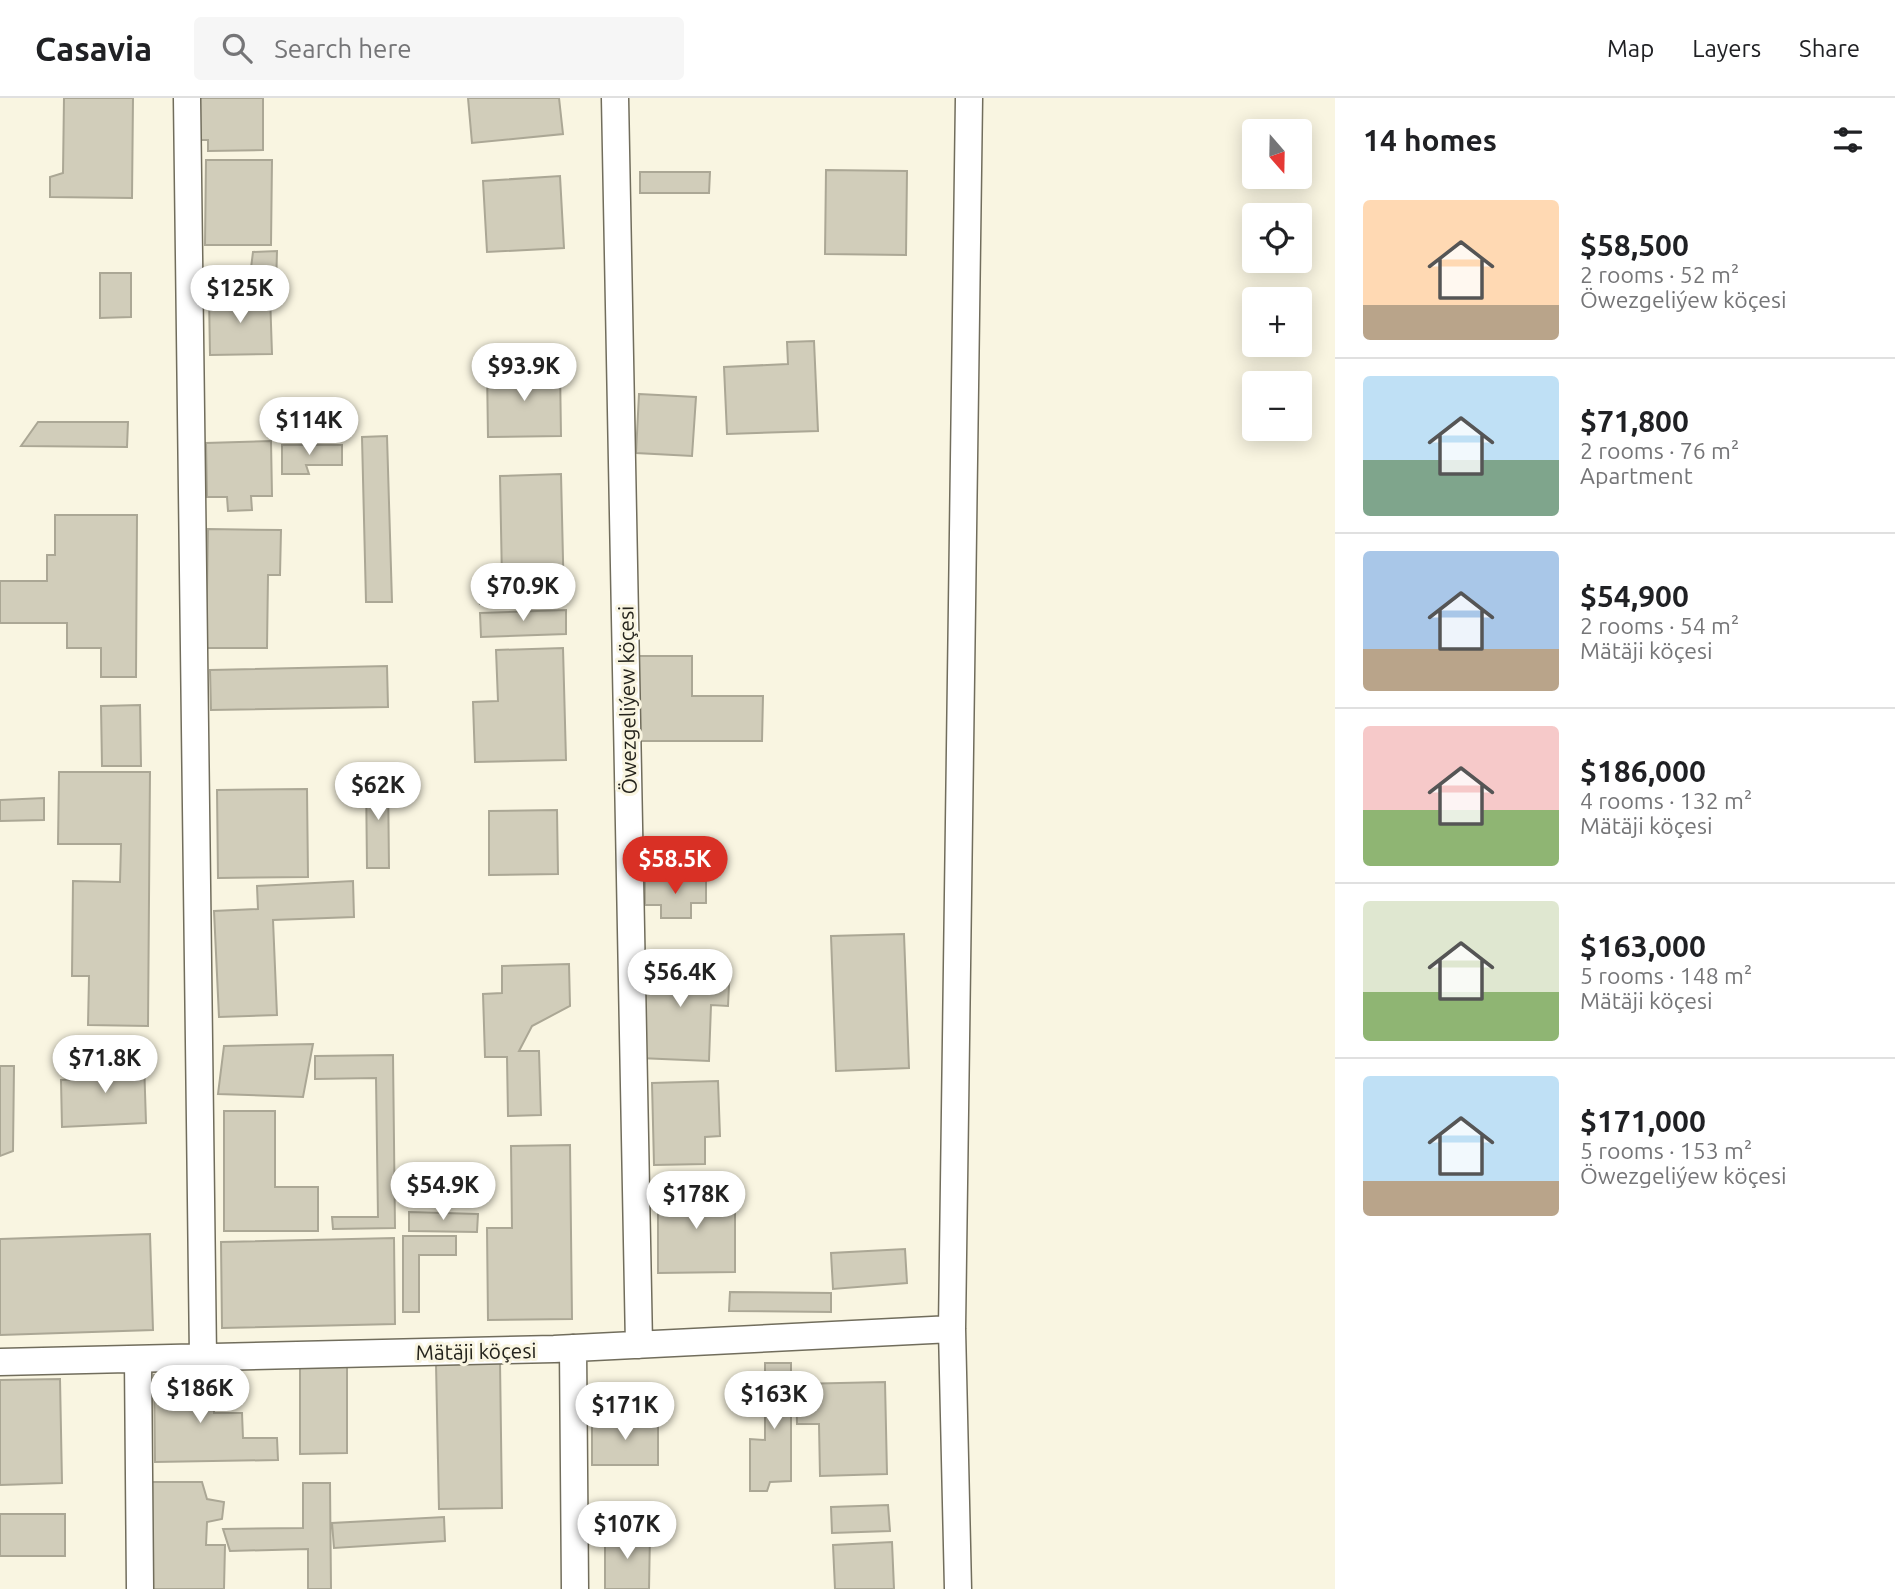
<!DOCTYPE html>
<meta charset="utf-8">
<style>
body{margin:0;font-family:Ubuntu,sans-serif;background:#f6f6f6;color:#202124;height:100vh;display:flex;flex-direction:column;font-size:26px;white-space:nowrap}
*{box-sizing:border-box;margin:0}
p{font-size:23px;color:#757577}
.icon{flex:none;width:38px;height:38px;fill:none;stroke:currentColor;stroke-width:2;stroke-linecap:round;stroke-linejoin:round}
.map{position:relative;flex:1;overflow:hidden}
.drawer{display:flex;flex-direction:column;background:#fff;width:560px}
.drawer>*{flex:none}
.needle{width:46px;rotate:160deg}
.tools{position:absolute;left:1242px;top:21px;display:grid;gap:14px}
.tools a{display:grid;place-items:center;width:70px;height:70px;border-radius:7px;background:#fff;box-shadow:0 4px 18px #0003;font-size:35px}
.price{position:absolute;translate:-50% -60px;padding:0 16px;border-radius:24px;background:#fff;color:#222;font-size:23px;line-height:46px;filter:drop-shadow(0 2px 4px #0008)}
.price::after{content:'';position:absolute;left:50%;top:42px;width:21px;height:16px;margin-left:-10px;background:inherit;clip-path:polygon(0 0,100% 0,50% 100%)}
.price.on{background:#d93025;color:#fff}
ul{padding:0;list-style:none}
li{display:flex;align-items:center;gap:21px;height:175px;padding:0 28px}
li+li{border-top:2px solid #e0e0e0}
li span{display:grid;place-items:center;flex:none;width:196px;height:140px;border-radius:7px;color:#555}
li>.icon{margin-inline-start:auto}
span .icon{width:84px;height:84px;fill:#fffc;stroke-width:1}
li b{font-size:30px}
h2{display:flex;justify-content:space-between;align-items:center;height:84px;padding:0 28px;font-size:30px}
header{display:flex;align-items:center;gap:42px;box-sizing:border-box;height:98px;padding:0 35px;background:#fff;border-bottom:2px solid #e0e0e0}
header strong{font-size:33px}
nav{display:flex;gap:38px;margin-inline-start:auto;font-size:24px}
.search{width:490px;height:63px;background:#f6f6f6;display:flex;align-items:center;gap:18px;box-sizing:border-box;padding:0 24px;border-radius:7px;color:#757577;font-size:26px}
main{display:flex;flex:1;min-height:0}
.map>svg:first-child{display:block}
</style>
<header>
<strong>Casavia</strong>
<div class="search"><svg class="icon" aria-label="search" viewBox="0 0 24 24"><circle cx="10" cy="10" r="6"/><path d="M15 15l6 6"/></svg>Search here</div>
<nav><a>Map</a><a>Layers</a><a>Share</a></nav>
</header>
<main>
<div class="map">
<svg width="1335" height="1491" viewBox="0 0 1335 1491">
<rect width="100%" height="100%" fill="#f9f5e1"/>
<path fill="#d1cdba" stroke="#aba795" stroke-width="2" d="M64,0H133L132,100L50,99V79L63,75Z
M198,0H263V52L208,53V42H198Z
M468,0H559L563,36L472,45Z
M206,62H272L271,147H205Z
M826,72L907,73L906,157L825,156Z
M640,74H710L709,95H640Z
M560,78L564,150L487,154L483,83Z
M277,153L276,190L206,192L209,172L251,170L253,154Z
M100,175H131V219L100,220Z
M270,197L272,256L210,257L209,198Z
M814,243L818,333L727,336L724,269L788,266L787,244Z
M487,271H560L561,338L488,339Z
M639,296L696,299L692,358L636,355Z
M38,324H128L127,349L21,348Z
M387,338L392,504H366L362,339Z
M271,343L272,398H251L252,412L228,413L227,399H207L206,345Z
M282,347H342V367H306L309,376H282Z
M561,376L564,504L480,506L479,483L502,482L500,378Z
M55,417H137L136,579H101V550H67V525H0V483H47V457H55Z
M208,431L281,432L280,477H268L267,550H206Z
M566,512V536L481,539L480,515Z
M563,550L566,662L475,664L473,604L498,603L496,552Z
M639,558H692V598H763L762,643H638Z
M387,568L388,609L211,612L210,572Z
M140,607L141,668H102L101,608Z
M59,674H150L148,928L88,927L89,878H72L73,783L120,784L121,746H58Z
M366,678H388L389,770H367Z
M307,691L308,779L218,780L217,692Z
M44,700V722L0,723V702Z
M557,712L558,776L489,777V713Z
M645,781H706V805H691V820H661V807H645Z
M353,783L354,819L273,822L277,917L219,919L214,813L258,811L257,788Z
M904,836L909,970L836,973L831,838Z
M643,863L730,867L728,908L711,907L709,963L639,960Z
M569,866L570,908L532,928L519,953H539L541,1017L508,1018L507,959H485L483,896L502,895V868Z
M313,946L303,999L218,996L224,948Z
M393,957L395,1130L333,1131L332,1119H378L376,980L315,981V958Z
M144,963L146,1025L62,1029L61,982L80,981V966Z
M0,968H14L13,1053L0,1058Z
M718,983L720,1038L705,1039V1066L654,1067L652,985Z
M224,1013H275V1089H318V1133H224Z
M570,1047L572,1221L488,1222L487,1130H512L511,1048Z
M658,1091H735V1174L658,1175Z
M409,1114L478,1116L477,1134L409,1133Z
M150,1136L153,1232L0,1237V1141Z
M403,1138H456V1157H419V1214H403Z
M394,1140L395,1226L222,1230L221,1144Z
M905,1151L907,1185L833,1191L831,1155Z
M730,1194L831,1195V1214L729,1213Z
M500,1264L502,1410L439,1411L436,1266Z
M765,1265H791V1383L770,1384L767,1393H750V1341L765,1342Z
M300,1267H347V1355L300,1356Z
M213,1276L214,1315H242L243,1340H277L278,1362L155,1364L154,1277Z
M60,1281L62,1385L0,1387V1282Z
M885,1284L887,1376L820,1378L819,1326H797L796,1286Z
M592,1321H658V1367H592Z
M150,1384H202L207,1401L224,1404L222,1421L207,1424L206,1447H225L224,1491H149Z
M303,1385H330L331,1491H308V1451L230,1453L223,1431L303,1430Z
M888,1407L890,1433L832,1435L831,1409Z
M0,1416H65V1458H0Z
M444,1419L445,1443L334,1450L332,1425Z
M605,1434L650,1435L649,1491H605Z
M892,1444L894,1491H835L833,1447Z"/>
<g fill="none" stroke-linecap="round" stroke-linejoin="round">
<defs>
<path id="street" d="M187,0L203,1259
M615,0L639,1247
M573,1250L575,1491
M138,1261L140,1491
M0,1264L554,1251L952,1231
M958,1491L952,1231L969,0"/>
</defs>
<use href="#street" stroke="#716d5c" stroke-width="29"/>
<use href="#street" stroke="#fff" stroke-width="26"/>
</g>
<g text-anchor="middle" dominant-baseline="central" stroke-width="6" stroke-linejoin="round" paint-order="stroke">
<g font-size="21" fill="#24231c" stroke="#f9f5e1">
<text transform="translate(627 602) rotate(-91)">Öwezgeliýew köçesi</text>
<text transform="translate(476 1253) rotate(-1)">Mätäji köçesi</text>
</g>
</g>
</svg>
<div class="tools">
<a><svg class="needle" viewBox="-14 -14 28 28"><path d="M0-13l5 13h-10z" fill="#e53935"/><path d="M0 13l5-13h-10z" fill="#757577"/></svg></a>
<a><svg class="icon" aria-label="locate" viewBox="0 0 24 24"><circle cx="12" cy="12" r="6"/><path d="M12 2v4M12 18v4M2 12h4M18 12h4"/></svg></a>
<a>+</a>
<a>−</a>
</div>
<b class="price" style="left:240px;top:227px">$125K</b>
<b class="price" style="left:524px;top:305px">$93.9K</b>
<b class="price" style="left:309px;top:359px">$114K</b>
<b class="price" style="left:523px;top:525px">$70.9K</b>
<b class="price" style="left:378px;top:724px">$62K</b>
<b class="price on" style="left:675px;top:798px">$58.5K</b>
<b class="price" style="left:680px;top:911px">$56.4K</b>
<b class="price" style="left:105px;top:997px">$71.8K</b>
<b class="price" style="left:443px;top:1124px">$54.9K</b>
<b class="price" style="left:696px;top:1133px">$178K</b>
<b class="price" style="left:200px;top:1327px">$186K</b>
<b class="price" style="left:774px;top:1333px">$163K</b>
<b class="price" style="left:625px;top:1344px">$171K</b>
<b class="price" style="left:627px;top:1463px">$107K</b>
</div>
<section class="drawer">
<h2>14 homes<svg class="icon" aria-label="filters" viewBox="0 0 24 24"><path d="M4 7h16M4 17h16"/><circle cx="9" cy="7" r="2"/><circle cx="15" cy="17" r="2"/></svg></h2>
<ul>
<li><span style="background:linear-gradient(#ffd9b3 75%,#b9a48a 0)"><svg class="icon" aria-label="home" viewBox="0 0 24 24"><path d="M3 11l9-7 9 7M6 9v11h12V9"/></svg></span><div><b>$58,500</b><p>2 rooms · 52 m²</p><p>Öwezgeliýew köçesi</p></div></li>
<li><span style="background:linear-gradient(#bfe0f5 60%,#7fa58c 0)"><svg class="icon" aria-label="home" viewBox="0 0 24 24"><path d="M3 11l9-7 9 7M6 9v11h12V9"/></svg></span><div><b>$71,800</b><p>2 rooms · 76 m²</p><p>Apartment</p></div></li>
<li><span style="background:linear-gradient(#a9c7e8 70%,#b9a48a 0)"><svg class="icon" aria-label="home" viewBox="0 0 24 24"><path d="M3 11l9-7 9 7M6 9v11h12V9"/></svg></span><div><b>$54,900</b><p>2 rooms · 54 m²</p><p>Mätäji köçesi</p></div></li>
<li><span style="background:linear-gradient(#f6c9c9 60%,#8fb573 0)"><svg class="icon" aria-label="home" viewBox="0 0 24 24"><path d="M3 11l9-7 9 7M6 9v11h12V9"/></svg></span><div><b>$186,000</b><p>4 rooms · 132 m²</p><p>Mätäji köçesi</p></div></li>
<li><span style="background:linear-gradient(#dfe7d0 65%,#8fb573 0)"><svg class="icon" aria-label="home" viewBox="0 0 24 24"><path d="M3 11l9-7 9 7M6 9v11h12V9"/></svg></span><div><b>$163,000</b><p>5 rooms · 148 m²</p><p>Mätäji köçesi</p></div></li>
<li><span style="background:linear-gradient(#bfe0f5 75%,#b9a48a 0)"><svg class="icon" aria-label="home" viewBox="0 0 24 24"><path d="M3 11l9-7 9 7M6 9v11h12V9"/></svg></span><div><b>$171,000</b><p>5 rooms · 153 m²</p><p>Öwezgeliýew köçesi</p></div></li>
</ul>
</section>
</main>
